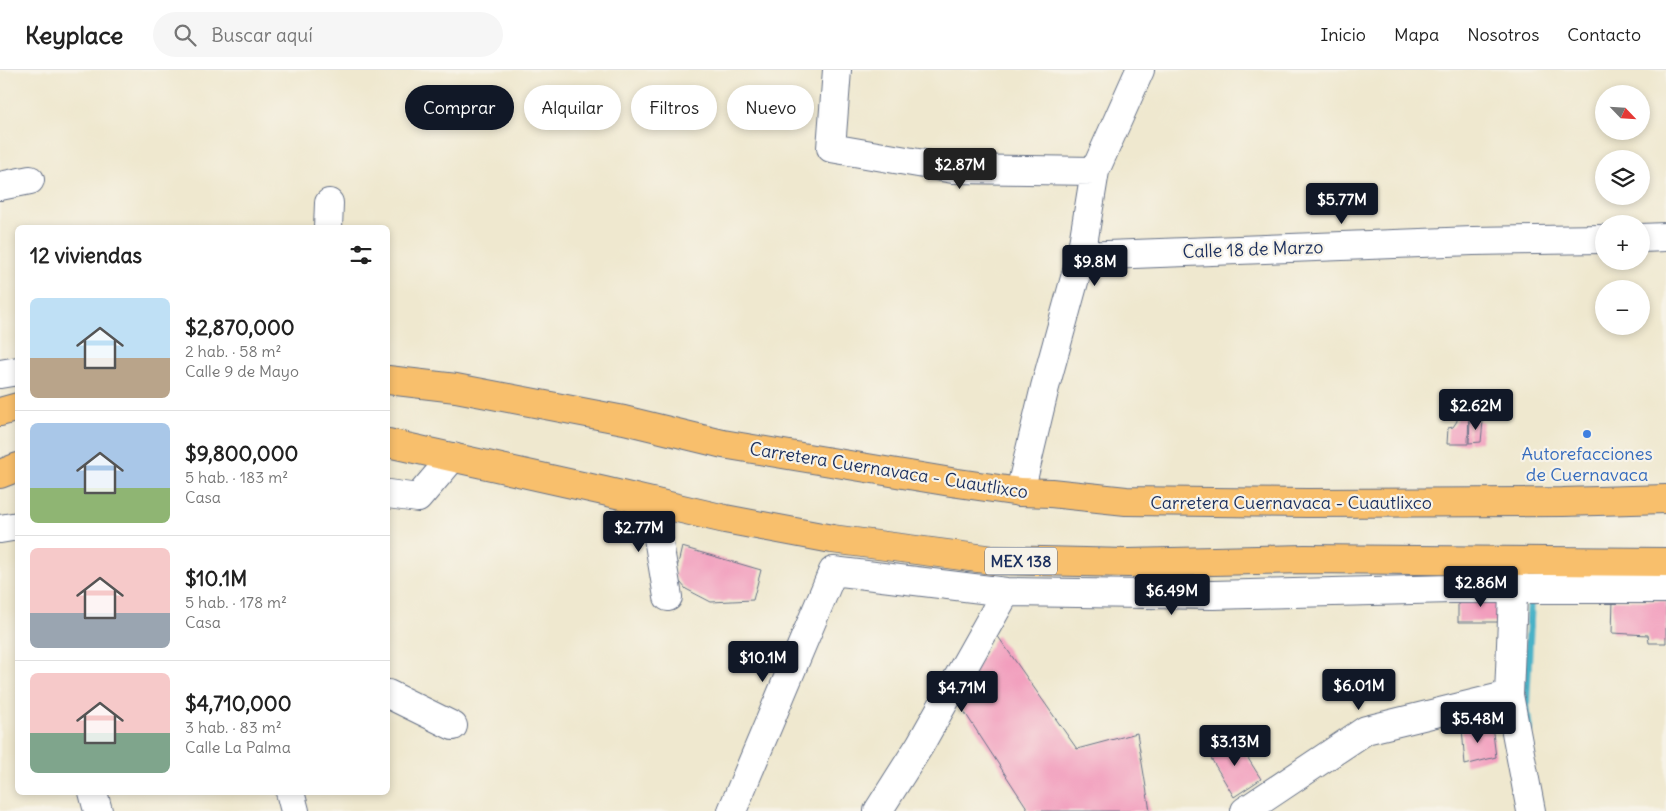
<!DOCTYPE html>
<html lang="es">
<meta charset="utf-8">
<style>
body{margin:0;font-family:Delius,sans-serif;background:#f6f6f6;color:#222;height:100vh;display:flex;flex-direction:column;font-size:19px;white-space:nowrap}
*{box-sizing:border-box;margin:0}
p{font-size:16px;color:#767676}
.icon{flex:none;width:28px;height:28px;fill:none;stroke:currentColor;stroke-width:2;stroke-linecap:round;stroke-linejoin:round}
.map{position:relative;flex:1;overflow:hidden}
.panel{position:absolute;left:15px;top:155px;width:375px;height:570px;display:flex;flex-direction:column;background:#fff;border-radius:8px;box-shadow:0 2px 8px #0003}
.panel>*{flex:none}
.banner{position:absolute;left:405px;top:15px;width:475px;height:45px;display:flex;gap:10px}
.needle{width:32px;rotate:115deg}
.controls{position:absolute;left:1595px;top:15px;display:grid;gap:10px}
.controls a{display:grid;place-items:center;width:55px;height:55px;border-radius:50%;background:#fff;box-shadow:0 2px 8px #0003;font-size:25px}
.price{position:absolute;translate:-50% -42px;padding:0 11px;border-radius:5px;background:#111827;color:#fff;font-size:16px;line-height:32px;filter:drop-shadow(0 1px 2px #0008)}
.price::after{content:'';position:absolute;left:50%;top:30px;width:15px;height:11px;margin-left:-8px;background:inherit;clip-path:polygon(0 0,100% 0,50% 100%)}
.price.current{background:#222;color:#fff}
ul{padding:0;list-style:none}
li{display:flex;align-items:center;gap:15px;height:125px;padding:0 15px}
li+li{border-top:1px solid #e0e0e0}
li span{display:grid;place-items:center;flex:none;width:140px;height:100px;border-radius:8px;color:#555}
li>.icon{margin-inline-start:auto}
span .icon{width:60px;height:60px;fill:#fffc;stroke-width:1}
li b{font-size:21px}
h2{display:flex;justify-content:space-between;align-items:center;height:60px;padding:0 15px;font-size:21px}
.chip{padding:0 18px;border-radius:22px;background:#fff;box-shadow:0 2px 8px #0003;font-size:18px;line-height:45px}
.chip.current{background:#111827;color:#fff}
header{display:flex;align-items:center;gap:30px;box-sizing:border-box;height:70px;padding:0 25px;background:#fff;border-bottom:1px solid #e0e0e0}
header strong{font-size:24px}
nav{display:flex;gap:28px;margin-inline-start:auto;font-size:18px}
.search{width:350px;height:45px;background:#f6f6f6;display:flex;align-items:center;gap:12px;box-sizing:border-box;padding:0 18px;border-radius:28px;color:#767676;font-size:19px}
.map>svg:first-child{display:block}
</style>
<header>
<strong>Keyplace</strong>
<div class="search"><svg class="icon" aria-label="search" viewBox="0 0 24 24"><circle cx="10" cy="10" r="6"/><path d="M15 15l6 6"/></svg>Buscar aquí</div>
<nav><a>Inicio</a><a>Mapa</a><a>Nosotros</a><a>Contacto</a></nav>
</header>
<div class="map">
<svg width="1666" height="741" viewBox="0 0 1666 741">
<rect width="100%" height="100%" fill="#f7f3e8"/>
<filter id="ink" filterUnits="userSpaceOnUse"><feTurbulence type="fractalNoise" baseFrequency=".02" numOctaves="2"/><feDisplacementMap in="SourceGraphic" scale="10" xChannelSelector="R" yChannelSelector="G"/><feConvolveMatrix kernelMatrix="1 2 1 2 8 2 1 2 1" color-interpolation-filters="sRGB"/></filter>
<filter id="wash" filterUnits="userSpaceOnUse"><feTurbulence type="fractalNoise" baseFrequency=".0096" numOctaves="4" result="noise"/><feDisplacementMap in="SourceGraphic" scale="20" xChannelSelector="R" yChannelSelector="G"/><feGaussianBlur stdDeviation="1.12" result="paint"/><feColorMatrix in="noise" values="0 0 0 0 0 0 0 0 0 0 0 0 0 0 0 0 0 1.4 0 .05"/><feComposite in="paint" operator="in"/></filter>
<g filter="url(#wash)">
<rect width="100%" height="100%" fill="#efe8cf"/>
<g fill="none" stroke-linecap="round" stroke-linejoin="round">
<path stroke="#49b2c7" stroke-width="8" d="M1529,660L1526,635L1531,529"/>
</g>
<g id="blocks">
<path fill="#f29ebd" d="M1456,330H1465L1464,336L1469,337L1468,374H1447L1448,358L1453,357L1457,351Z
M1470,350L1483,351L1481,372L1469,373Z
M682,477L761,500L753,530L711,532L686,519L675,506Z
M1504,524L1503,552H1458V525Z
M1613,530L1666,531V573H1649L1648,565L1612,563Z
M997,565L1077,679L1137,663L1150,741H1029L956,629Z
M1492,655L1496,687L1465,695L1462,658Z
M1236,669L1261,709L1234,727L1209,685L1221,675Z"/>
</g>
</g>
<g filter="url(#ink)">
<use href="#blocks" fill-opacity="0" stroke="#657086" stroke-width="1"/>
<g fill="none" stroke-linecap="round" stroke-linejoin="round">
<defs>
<path id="minor" d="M837,0L831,78L953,99L1095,101
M0,116L30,110
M328,158L329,133
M1641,168L1666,167
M1081,186L1473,171L1604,169
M0,304L18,301
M1020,422L1045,317L1081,186L1095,101L1140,0
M388,424L418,428L453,387
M652,432L668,527
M0,459L18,456
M1514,499L1509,625L1531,741
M388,624L453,656
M93,722L98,741
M290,722L295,741
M732,741L833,501L1006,522L1213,525L1452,519H1666
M878,741L920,675L1006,522
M1245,741L1366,660L1509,625"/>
<path id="major" d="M388,310L456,318L624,350L723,374L951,412L1020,422L1051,423L1126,431L1307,433L1563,432L1666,429
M0,342L18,337
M388,373L604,421L725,449L832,469L993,490L1128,493L1305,489L1666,492
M0,404L18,397"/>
</defs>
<use href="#minor" stroke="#657086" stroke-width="30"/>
<use href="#major" stroke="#657086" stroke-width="30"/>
<use href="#minor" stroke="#fff" stroke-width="28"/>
<use href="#major" stroke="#f8bf6c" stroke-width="28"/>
</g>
</g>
<circle fill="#3f7fe0" stroke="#f7f3e8" stroke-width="2" cx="1587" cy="364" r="5"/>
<g text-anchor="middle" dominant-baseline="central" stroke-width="4.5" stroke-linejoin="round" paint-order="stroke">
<rect fill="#f7f3e8" stroke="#5d6a87" stroke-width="1" x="985" y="477.5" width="72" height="27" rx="4"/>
<g font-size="16" font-weight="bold" fill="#1b2f5e">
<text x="1021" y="491">MEX 138</text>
</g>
<g font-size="18" fill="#1b2f5e" stroke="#f7f3e8">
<text transform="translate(1253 179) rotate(-2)">Calle 18 de Marzo</text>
<text transform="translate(889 400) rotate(9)">Carretera Cuernavaca - Cuautlixco</text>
<text x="1291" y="432">Carretera Cuernavaca - Cuautlixco</text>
</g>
<g font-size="18" fill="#366cbe" stroke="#f7f3e8">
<text x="1587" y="383">Autorefacciones<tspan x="1587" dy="21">de Cuernavaca</tspan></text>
</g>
</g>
</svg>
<div class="controls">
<a><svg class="needle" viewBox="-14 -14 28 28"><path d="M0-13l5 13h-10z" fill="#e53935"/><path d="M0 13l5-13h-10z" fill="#767676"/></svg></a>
<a><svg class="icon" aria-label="layers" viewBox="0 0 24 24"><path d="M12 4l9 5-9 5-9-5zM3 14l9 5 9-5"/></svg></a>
<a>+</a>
<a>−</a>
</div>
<b class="price current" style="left:960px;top:120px">$2.87M</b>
<b class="price" style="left:1342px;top:155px">$5.77M</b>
<b class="price" style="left:1095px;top:217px">$9.8M</b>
<b class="price" style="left:1476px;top:361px">$2.62M</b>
<b class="price" style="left:639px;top:483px">$2.77M</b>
<b class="price" style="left:1481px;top:538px">$2.86M</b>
<b class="price" style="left:1172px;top:546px">$6.49M</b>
<b class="price" style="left:763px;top:613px">$10.1M</b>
<b class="price" style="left:1359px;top:641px">$6.01M</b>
<b class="price" style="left:962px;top:643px">$4.71M</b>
<b class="price" style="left:1478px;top:674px">$5.48M</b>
<b class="price" style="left:1235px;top:697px">$3.13M</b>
<div class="banner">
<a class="chip current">Comprar</a>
<a class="chip">Alquilar</a>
<a class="chip">Filtros</a>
<a class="chip">Nuevo</a>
</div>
<section class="panel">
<h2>12 viviendas<svg class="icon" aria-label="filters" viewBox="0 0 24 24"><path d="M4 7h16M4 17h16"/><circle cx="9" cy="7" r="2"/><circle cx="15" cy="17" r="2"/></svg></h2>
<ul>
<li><span style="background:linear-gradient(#bfe0f5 60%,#b9a48a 0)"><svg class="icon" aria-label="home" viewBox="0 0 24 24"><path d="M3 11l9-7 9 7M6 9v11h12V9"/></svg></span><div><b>$2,870,000</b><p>2 hab. · 58 m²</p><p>Calle 9 de Mayo</p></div></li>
<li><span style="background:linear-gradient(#a9c7e8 65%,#8fb573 0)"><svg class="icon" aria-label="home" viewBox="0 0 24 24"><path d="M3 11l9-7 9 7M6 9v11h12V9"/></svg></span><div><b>$9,800,000</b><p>5 hab. · 183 m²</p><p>Casa</p></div></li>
<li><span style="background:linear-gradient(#f6c9c9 65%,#9aa5b1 0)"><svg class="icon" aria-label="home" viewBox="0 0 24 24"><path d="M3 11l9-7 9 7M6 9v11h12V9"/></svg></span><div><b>$10.1M</b><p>5 hab. · 178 m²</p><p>Casa</p></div></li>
<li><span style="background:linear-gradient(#f6c9c9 60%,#7fa58c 0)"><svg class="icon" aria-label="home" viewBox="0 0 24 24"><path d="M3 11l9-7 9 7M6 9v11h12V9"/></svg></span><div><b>$4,710,000</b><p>3 hab. · 83 m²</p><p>Calle La Palma</p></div></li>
</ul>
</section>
</div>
